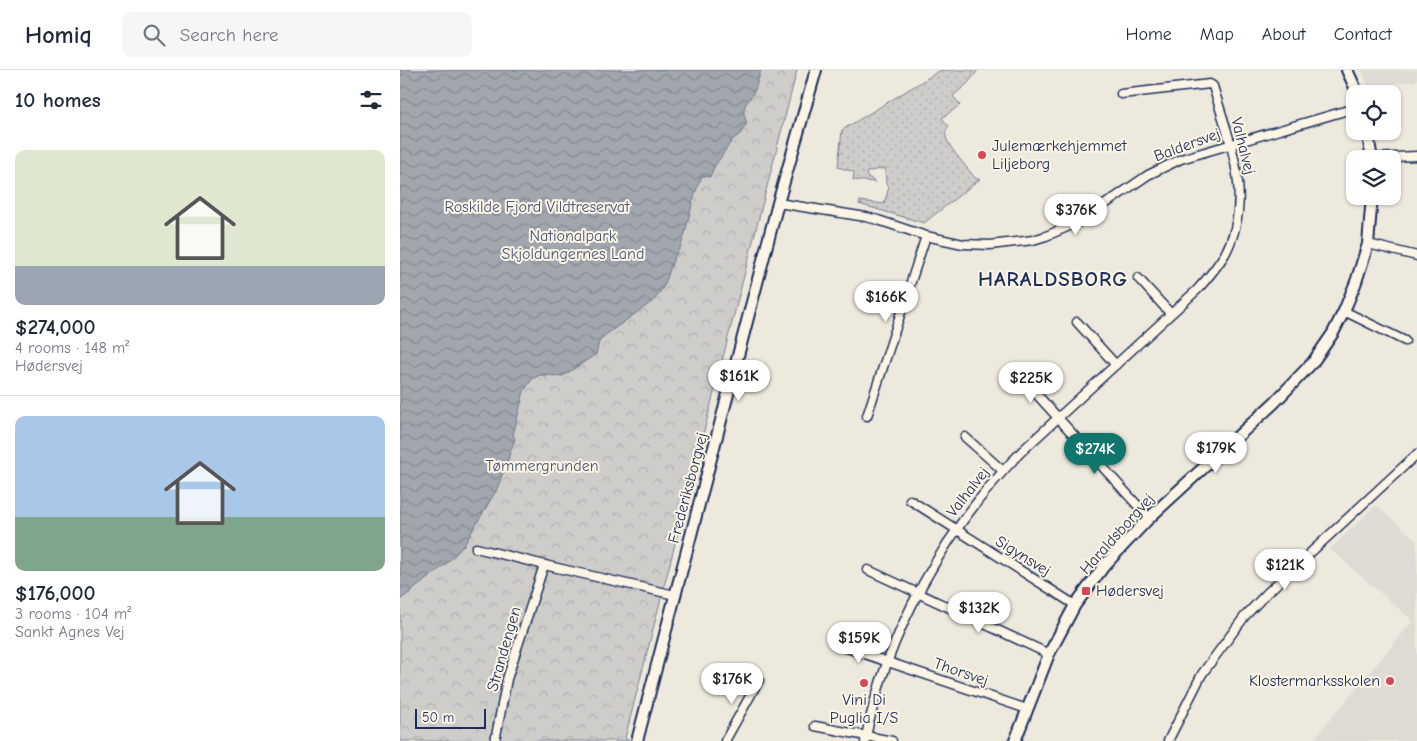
<!DOCTYPE html>
<meta charset="utf-8">
<style>
body{margin:0;font-family:"Comic Neue",sans-serif;background:#f6f6f7;color:#1f2937;height:100vh;display:flex;flex-direction:column;font-size:19px;white-space:nowrap}
*{box-sizing:border-box;margin:0}
p{font-size:16px;color:#747a83}
.icon{flex:none;width:28px;height:28px;fill:none;stroke:currentColor;stroke-width:2;stroke-linecap:round;stroke-linejoin:round}
.map{position:relative;flex:1;overflow:hidden}
.panel{display:flex;flex-direction:column;background:#fff;width:400px}
.panel>*{flex:none}
.fabs{position:absolute;left:946px;top:15px;display:grid;gap:10px}
.fabs a{display:grid;place-items:center;width:55px;height:55px;border-radius:10px;background:#fff;box-shadow:0 1px 4px #0004;font-size:25px}
.scale{position:absolute;left:15px;bottom:12px;width:71px;box-sizing:border-box;padding-left:5px;border:2px solid #1b2f5e;border-top:0;font-size:14px;line-height:18px;white-space:nowrap;color:#1b2f5e;-webkit-text-stroke:4px #fcf5e5;paint-order:stroke}
.price{position:absolute;translate:-50% -42px;padding:0 11px;border-radius:18px;background:#fff;color:#222;font-size:16px;line-height:32px;filter:drop-shadow(0 1px 2px #0008)}
.price::after{content:'';position:absolute;left:50%;top:30px;width:15px;height:11px;margin-left:-8px;background:inherit;clip-path:polygon(0 0,100% 0,50% 100%)}
.price.selected{background:#0f766e;color:#fff}
ul{padding:0;list-style:none}
li{display:grid;align-content:center;gap:10px;height:265px;padding:0 15px}
li+li{border-top:1px solid #e0e1e3}
li span{display:grid;place-items:center;height:155px;border-radius:10px;color:#555}
li>.icon{margin-inline-start:auto}
span .icon{width:90px;height:90px;fill:#fffc;stroke-width:1}
li b{font-size:21px}
h2{display:flex;justify-content:space-between;align-items:center;height:60px;padding:0 15px;font-size:21px}
header{display:flex;align-items:center;gap:30px;box-sizing:border-box;height:70px;padding:0 25px;background:#fff;border-bottom:1px solid #e0e1e3}
header strong{font-size:24px}
nav{display:flex;gap:28px;margin-inline-start:auto;font-size:18px}
.search{width:350px;height:45px;background:#f6f6f7;display:flex;align-items:center;gap:12px;box-sizing:border-box;padding:0 18px;border-radius:10px;color:#747a83;font-size:19px}
main{display:flex;flex:1;min-height:0}
.map>svg:first-child{display:block}
</style>
<header>
<strong>Homiq</strong>
<div class="search"><svg class="icon" aria-label="search" viewBox="0 0 24 24"><circle cx="10" cy="10" r="6"/><path d="M15 15l6 6"/></svg>Search here</div>
<nav><a>Home</a><a>Map</a><a>About</a><a>Contact</a></nav>
</header>
<main>
<section class="panel">
<h2>10 homes<svg class="icon" aria-label="filters" viewBox="0 0 24 24"><path d="M4 7h16M4 17h16"/><circle cx="9" cy="7" r="2"/><circle cx="15" cy="17" r="2"/></svg></h2>
<ul>
<li><span style="background:linear-gradient(#dfe7d0 75%,#9aa5b1 0)"><svg class="icon" aria-label="home" viewBox="0 0 24 24"><path d="M3 11l9-7 9 7M6 9v11h12V9"/></svg></span><div><b>$274,000</b><p>4 rooms · 148 m²</p><p>Hødersvej</p></div></li>
<li><span style="background:linear-gradient(#a9c7e8 65%,#7fa58c 0)"><svg class="icon" aria-label="home" viewBox="0 0 24 24"><path d="M3 11l9-7 9 7M6 9v11h12V9"/></svg></span><div><b>$176,000</b><p>3 rooms · 104 m²</p><p>Sankt Agnes Vej</p></div></li>
</ul>
</section>
<div class="map">
<svg width="1017" height="671" viewBox="0 0 1017 671">
<defs>
<pattern id="park-crowns" width="20" height="18" patternUnits="userSpaceOnUse" patternTransform="scale(1.25)"><rect width="20" height="18" fill="#cfcdca"/><path d="M2 6a3 3 0 1 1 6 0M12 15a3 3 0 1 1 6 0" fill="none" stroke="#b1b0b0"/></pattern>
<pattern id="garden-dots" width="8" height="8" patternUnits="userSpaceOnUse" patternTransform="scale(1.25)"><rect width="8" height="8" fill="#cfcdca"/><path d="M2 2h.1M6 6h.1" fill="none" stroke="#b1b0b0" stroke-width="1.8" stroke-linecap="round"/></pattern>
<pattern id="water-waves" width="16" height="10" patternUnits="userSpaceOnUse" patternTransform="scale(1.25)"><rect width="16" height="10" fill="#a2a7af"/><path d="M0 5q4-4 8 0t8 0" fill="none" stroke="#838892"/></pattern>
</defs>
<rect width="100%" height="100%" fill="#eee9dd"/>
<filter id="ink" filterUnits="userSpaceOnUse"><feTurbulence type="fractalNoise" baseFrequency=".02" numOctaves="2"/><feDisplacementMap in="SourceGraphic" scale="10" xChannelSelector="R" yChannelSelector="G"/><feConvolveMatrix kernelMatrix="1 2 1 2 8 2 1 2 1" color-interpolation-filters="sRGB"/></filter>
<g filter="url(#ink)">
<path fill="#dedbd4" d="M962,0H1017V11L968,16Z
M976,435L1017,471V671H912L1013,551L930,479Z"/>
<path fill="url(#park-crowns)" stroke="#757e94" d="M0,0H397L225,668L230,671H0Z"/>
<path fill="url(#garden-dots)" stroke="#757e94" d="M541,0H578L568,13L553,26L560,35L542,48L549,57C546,60 545,62 546,67C548,77 570,101 576,109H580L524,153L459,134L460,131L484,134L489,117L486,114L485,98L467,102L466,105L475,112L453,110L454,102L438,97L442,60Z"/>
<path fill="url(#water-waves)" stroke="#6c778f" d="M0,0H361C359,6 357,13 355,20C348,34 339,35 347,53L340,64L332,70L313,99L310,107L302,106C291,129 289,153 281,176C278,182 274,187 272,193C267,209 265,218 253,231L204,266L199,272L196,284L163,306L140,305L132,309L124,321L113,365L115,369L97,419L64,475L46,494L0,530Z"/>
<g fill="none" stroke-linecap="round" stroke-linejoin="round">
<defs>
<path id="street" d="M972,88L1017,86
M378,133L466,147L478,150L526,166L563,174L590,175L633,170L646,166L679,152L748,105L781,89L955,38
M968,174L1017,186
M738,208L771,244
M944,241L1005,271
M677,252L716,295
M620,306L749,448
M467,346L526,166
M565,367L602,400
M510,430L675,535
M76,478L153,497L275,525
M468,500L649,584
M438,575L627,639
M415,656L492,671
M95,671L107,609L144,495
M325,671L359,610
M465,671C487,562 544,460 622,381L797,220C807,209 817,197 825,184C855,128 829,71 813,16L810,14L721,24
M768,671L802,604L845,546L867,523L1017,384"/>
<path id="secondary" d="M947,0L958,24
M967,61L972,89
M237,671L378,133L416,0
M615,671L649,584L675,535L704,496L749,448L874,333L913,292L933,263L944,241L956,212L968,174L972,126"/>
</defs>
<use href="#street" stroke="#1b2f5e" stroke-width="11"/>
<use href="#secondary" stroke="#1b2f5e" stroke-width="14"/>
<use href="#street" stroke="#fcf5e5" stroke-width="8"/>
<use href="#secondary" stroke="#fcf5e5" stroke-width="10"/>
</g>
</g>
<g fill="#d1495b" stroke="#fcf5e5" stroke-width="2">
<circle cx="582" cy="85" r="5"/>
<rect x="681" y="516" width="10" height="10" rx="2.5"/>
<circle cx="990" cy="611" r="5"/>
<circle cx="464" cy="613" r="5"/>
</g>
<g text-anchor="middle" dominant-baseline="central" stroke-width="4" stroke-linejoin="round" paint-order="stroke">
<g font-size="16" fill="#1b2f5e" stroke="#fcf5e5">
<text transform="translate(787 75) rotate(-20)">Baldersvej</text>
<text transform="translate(843 76) rotate(76)">Valhalvej</text>
<text transform="translate(288 418) rotate(-75)">Frederiksborgvej</text>
<text transform="translate(568 422) rotate(-52)">Valhalvej</text>
<text transform="translate(717 464) rotate(-48)">Haraldsborgvej</text>
<text transform="translate(623 486) rotate(32)">Sigynsvej</text>
<text transform="translate(104 579) rotate(-74)">Strandengen</text>
<text transform="translate(561 602) rotate(19)">Thorsvej</text>
</g>
<g font-size="16" fill="#1b2f5e" stroke="#fcf5e5" text-anchor="start">
<text x="592" y="76">Julemærkehjemmet<tspan x="592" dy="18">Liljeborg</tspan></text>
<text x="696" y="521">Hødersvej</text>
<text x="980" y="611" text-anchor="end">Klostermarksskolen</text>
<text x="464" y="630" text-anchor="middle">Vini Di<tspan x="464" dy="18">Puglia I/S</tspan></text>
</g>
<g font-size="16" fill="#485679" stroke="#fcf5e5">
<text x="137" y="137">Roskilde Fjord Vildtreservat</text>
<text x="173" y="166">Nationalpark<tspan x="173" dy="18">Skjoldungernes Land</tspan></text>
<text x="142" y="396">Tømmergrunden</text>
</g>
<g font-size="21" font-weight="bold" letter-spacing="1" fill="#1b2f5e" stroke="#fcf5e5">
<text x="653" y="209">HARALDSBORG</text>
</g>
</g>
</svg>
<div class="fabs">
<a><svg class="icon" aria-label="locate" viewBox="0 0 24 24"><circle cx="12" cy="12" r="6"/><path d="M12 2v4M12 18v4M2 12h4M18 12h4"/></svg></a>
<a><svg class="icon" aria-label="layers" viewBox="0 0 24 24"><path d="M12 4l9 5-9 5-9-5zM3 14l9 5 9-5"/></svg></a>
</div>
<div class="scale">50 m</div>
<b class="price" style="left:676px;top:166px">$376K</b>
<b class="price" style="left:486px;top:253px">$166K</b>
<b class="price" style="left:339px;top:332px">$161K</b>
<b class="price" style="left:631px;top:334px">$225K</b>
<b class="price" style="left:816px;top:404px">$179K</b>
<b class="price selected" style="left:695px;top:405px">$274K</b>
<b class="price" style="left:885px;top:521px">$121K</b>
<b class="price" style="left:579px;top:564px">$132K</b>
<b class="price" style="left:459px;top:594px">$159K</b>
<b class="price" style="left:332px;top:635px">$176K</b>
</div>
</main>
